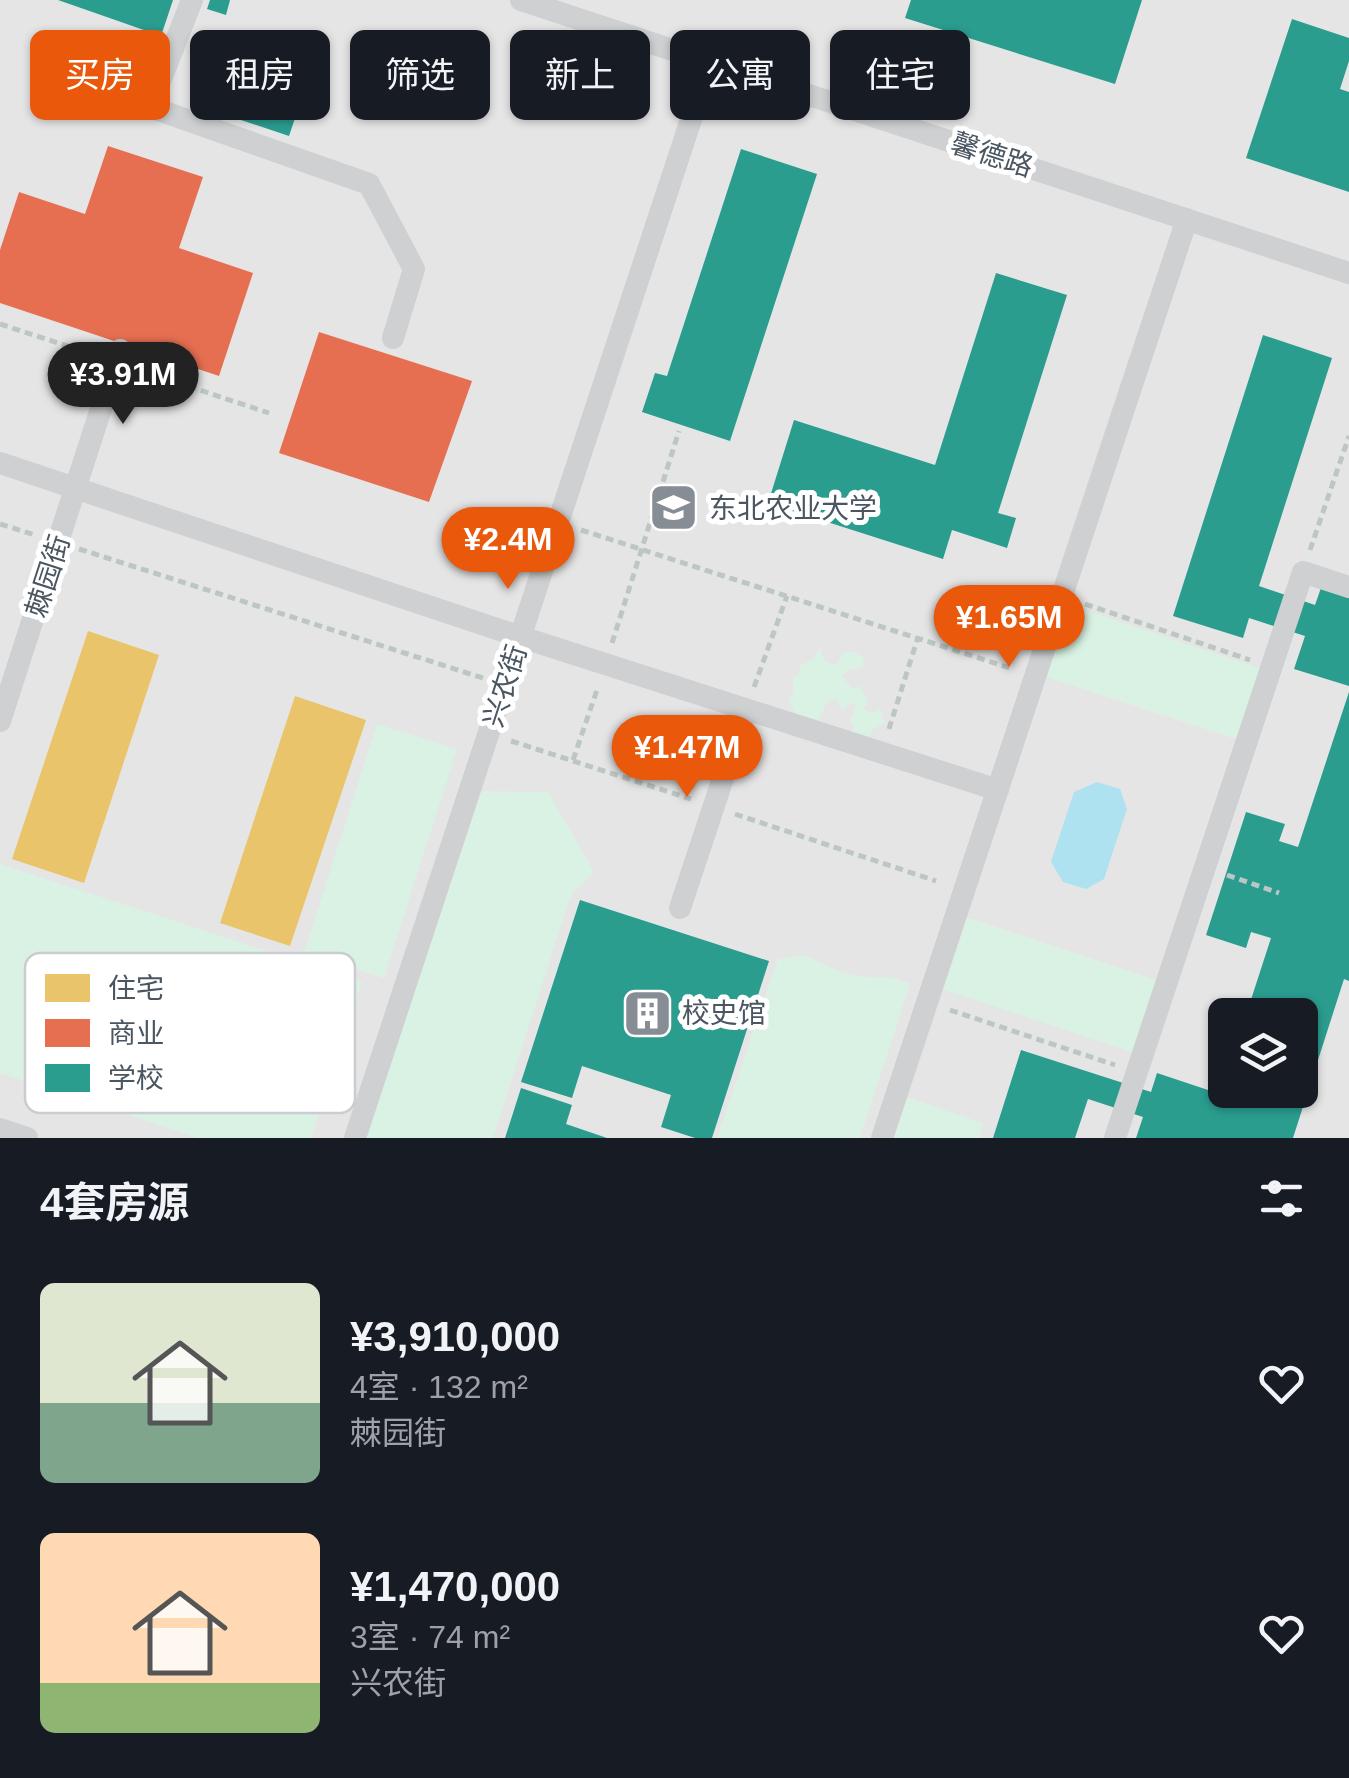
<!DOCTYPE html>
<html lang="zh">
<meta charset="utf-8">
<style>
body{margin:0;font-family:Arial,"Noto Sans SC",sans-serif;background:#242831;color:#f1f3f6;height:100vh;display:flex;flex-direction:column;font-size:38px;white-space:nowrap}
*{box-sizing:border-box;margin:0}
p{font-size:32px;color:#9ea1a6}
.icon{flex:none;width:55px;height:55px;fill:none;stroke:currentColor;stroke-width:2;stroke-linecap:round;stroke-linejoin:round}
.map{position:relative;height:1138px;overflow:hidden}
.sheet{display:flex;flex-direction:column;background:#171b24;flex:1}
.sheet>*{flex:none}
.banner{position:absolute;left:30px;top:30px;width:1290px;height:90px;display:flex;gap:20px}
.fabs{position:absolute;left:1208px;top:998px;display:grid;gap:20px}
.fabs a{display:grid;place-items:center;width:110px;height:110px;border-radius:15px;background:#171b24;box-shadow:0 2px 8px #0004;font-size:50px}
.price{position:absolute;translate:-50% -85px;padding:0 22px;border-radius:35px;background:#ea580c;color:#fff;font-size:32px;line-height:65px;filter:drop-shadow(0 2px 5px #0008)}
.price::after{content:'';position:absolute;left:50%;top:60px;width:30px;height:22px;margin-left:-15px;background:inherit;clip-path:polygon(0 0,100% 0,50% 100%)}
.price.on{background:#222;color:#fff}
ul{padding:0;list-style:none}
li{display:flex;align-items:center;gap:30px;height:250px;padding:0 40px}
li span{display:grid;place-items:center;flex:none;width:280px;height:200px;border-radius:15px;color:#555}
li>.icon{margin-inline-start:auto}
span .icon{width:120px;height:120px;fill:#fffc;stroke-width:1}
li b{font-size:42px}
h2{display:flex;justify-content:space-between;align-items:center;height:120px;padding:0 40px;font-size:42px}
.tag{padding:0 35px;border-radius:15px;background:#171b24;box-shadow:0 2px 8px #0004;font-size:35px;line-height:90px}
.tag.on{background:#ea580c;color:#fff}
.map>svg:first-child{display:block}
</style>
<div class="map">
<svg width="1349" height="1138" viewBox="0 0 1349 1138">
<rect width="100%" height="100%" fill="#f4f4f4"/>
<path fill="#e6e5e6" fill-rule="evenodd" d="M0,0H1349V1138H0ZM1225,1015H1300V1090H1225Z"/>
<path fill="#d9f2e3" d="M1067,604L1262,669L1239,740L1043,676Z
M820,649L825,662L837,665L843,653L854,652L864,658L863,667L848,670L842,676L852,689L860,686L868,702L864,708L866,711L875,713L879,709L883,712L881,718L886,722L872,730L869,738L851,732L855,726L850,723L856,704L848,703L845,710L840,708L836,697L826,704L819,719L796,717L789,699L793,693V677L799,674L800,666L813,659Z
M377,724L457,749L384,978L304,953Z
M470,791L548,792L594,872L571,894L493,1138H355Z
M0,864L362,982L311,1138H199L0,1073Z
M963,916L1156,980L1132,1052L939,988Z
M805,955C820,963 836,971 853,975C875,980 889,973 910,984L860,1138H717L778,959Z
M903,1096L983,1123L979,1138H890Z"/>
<path fill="#aee2f0" d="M1097,782L1120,789L1127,809L1104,879L1086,889L1063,882L1051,862L1074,792Z"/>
<path fill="#e9c46a" d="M88,631L159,655L84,883L12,859Z
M295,696L366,720L290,946L220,923Z"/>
<path fill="#e76f51" d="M108,146L203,177L179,248L253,273L219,376L0,303V250L19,192L85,214Z
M319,332L472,381L429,502L279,453Z"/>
<path fill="#2a9d8f" d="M58,0H173L161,36Z
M210,0H230L226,15L207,9Z
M911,0H1142L1115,84L905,18Z
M1292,19L1349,38V61L1340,89L1349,92V192L1246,158Z
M293,58L313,65L289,136L238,119L251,79L281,90Z
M741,149L817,174L730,441L642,412L655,373L667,376Z
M996,273L1067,295L998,513L1016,518L1007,548L952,530L943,559L768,503L794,420L935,465Z
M1263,335L1332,358L1259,586L1315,605L1323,582L1349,590V686L1294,669L1305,636L1249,618L1243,638L1173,616Z
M1349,692V981L1344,979L1293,1138H1136L1143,1117L1088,1099L1075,1138H993L1021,1050L1151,1092L1157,1073L1220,1094L1224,1081L1225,1090H1300V1015H1246L1271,938L1251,932L1246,948L1206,935L1246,812L1285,824L1279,841L1298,847Z
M580,900L769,961L712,1138H695L661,1127L671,1095L582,1066L572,1098L521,1082Z
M521,1088L572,1105L566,1124L607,1138H505Z"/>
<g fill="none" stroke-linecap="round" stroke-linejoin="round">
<path stroke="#bcc7c4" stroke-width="5" stroke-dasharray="8 5" stroke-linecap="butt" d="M0,324L95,355
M139,370L269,413
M0,524L35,535
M581,530L1013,669
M79,549L483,678
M1310,550L1349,436
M1085,604L1250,660
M612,643L679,431
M754,687L787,596
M889,729L918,637
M511,741L691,799
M573,760L598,687
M735,814L936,881
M1227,875L1279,893
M950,1010L1115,1065"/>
<path stroke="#ced0d2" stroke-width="22" d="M192,0L150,107L369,184L414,269L393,338
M521,0L1349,273
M0,463L521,637L998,790
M0,721L120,350
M680,908L746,709
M0,1129L27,1138
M355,1138L710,62
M882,1138L1187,219
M1115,1138L1303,572L1349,587"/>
</g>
<defs>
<symbol id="university-square" viewBox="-11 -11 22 22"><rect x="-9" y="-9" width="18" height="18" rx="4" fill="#868d94" stroke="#fff"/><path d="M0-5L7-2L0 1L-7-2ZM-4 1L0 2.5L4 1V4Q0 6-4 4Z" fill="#fff"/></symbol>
<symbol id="building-square" viewBox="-11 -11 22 22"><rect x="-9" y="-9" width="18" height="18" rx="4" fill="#868d94" stroke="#fff"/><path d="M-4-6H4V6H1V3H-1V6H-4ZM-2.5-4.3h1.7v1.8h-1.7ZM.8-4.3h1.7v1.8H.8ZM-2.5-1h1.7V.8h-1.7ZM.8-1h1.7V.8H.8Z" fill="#fff"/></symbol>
</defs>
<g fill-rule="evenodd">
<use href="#university-square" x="646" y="480" width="55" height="55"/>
<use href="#building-square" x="620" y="986" width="55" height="55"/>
</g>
<g text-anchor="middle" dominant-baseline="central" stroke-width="10" stroke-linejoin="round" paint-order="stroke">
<g font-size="28" fill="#4a5661" stroke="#fff">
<text transform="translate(992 155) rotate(18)">馨德路</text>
<text transform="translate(48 576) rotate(-72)">棘园街</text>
<text transform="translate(505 686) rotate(-72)">兴农街</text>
</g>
<g font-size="28" fill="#4a5661" stroke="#fff" text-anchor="start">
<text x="709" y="508">东北农业大学</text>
<text x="682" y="1013">校史馆</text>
</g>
</g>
<rect x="25" y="953" width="330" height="160" rx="15" fill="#fff" stroke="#c9ccd0" stroke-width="2.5"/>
<rect x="45" y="974" width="45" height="28" fill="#e9c46a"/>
<rect x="45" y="1019" width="45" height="28" fill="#e76f51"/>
<rect x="45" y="1064" width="45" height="28" fill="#2a9d8f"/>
<g font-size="28" fill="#4a5661">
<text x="108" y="998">住宅</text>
<text x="108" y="1043">商业</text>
<text x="108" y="1088">学校</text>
</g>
</svg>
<div class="fabs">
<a><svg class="icon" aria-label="layers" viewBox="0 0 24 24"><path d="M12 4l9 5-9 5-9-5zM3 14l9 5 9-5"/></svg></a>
</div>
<b class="price on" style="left:123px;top:427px">¥3.91M</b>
<b class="price" style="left:508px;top:592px">¥2.4M</b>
<b class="price" style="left:1009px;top:670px">¥1.65M</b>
<b class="price" style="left:687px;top:800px">¥1.47M</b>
<div class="banner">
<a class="tag on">买房</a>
<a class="tag">租房</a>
<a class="tag">筛选</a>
<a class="tag">新上</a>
<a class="tag">公寓</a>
<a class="tag">住宅</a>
</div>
</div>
<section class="sheet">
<h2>4套房源<svg class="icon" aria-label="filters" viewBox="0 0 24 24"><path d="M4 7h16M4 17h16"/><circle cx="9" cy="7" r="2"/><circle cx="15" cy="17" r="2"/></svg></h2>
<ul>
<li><span style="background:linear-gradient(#dfe7d0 60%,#7fa58c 0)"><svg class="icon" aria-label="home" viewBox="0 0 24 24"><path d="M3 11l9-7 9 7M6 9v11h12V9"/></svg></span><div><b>¥3,910,000</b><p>4室 · 132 m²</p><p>棘园街</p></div><svg class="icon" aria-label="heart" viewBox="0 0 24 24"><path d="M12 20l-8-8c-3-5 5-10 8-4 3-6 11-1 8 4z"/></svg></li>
<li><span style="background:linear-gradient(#ffd9b3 75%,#8fb573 0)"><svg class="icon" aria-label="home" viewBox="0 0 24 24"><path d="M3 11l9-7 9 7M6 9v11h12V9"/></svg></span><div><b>¥1,470,000</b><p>3室 · 74 m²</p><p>兴农街</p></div><svg class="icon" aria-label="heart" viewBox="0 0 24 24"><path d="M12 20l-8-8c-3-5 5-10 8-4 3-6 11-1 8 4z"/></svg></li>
</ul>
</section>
